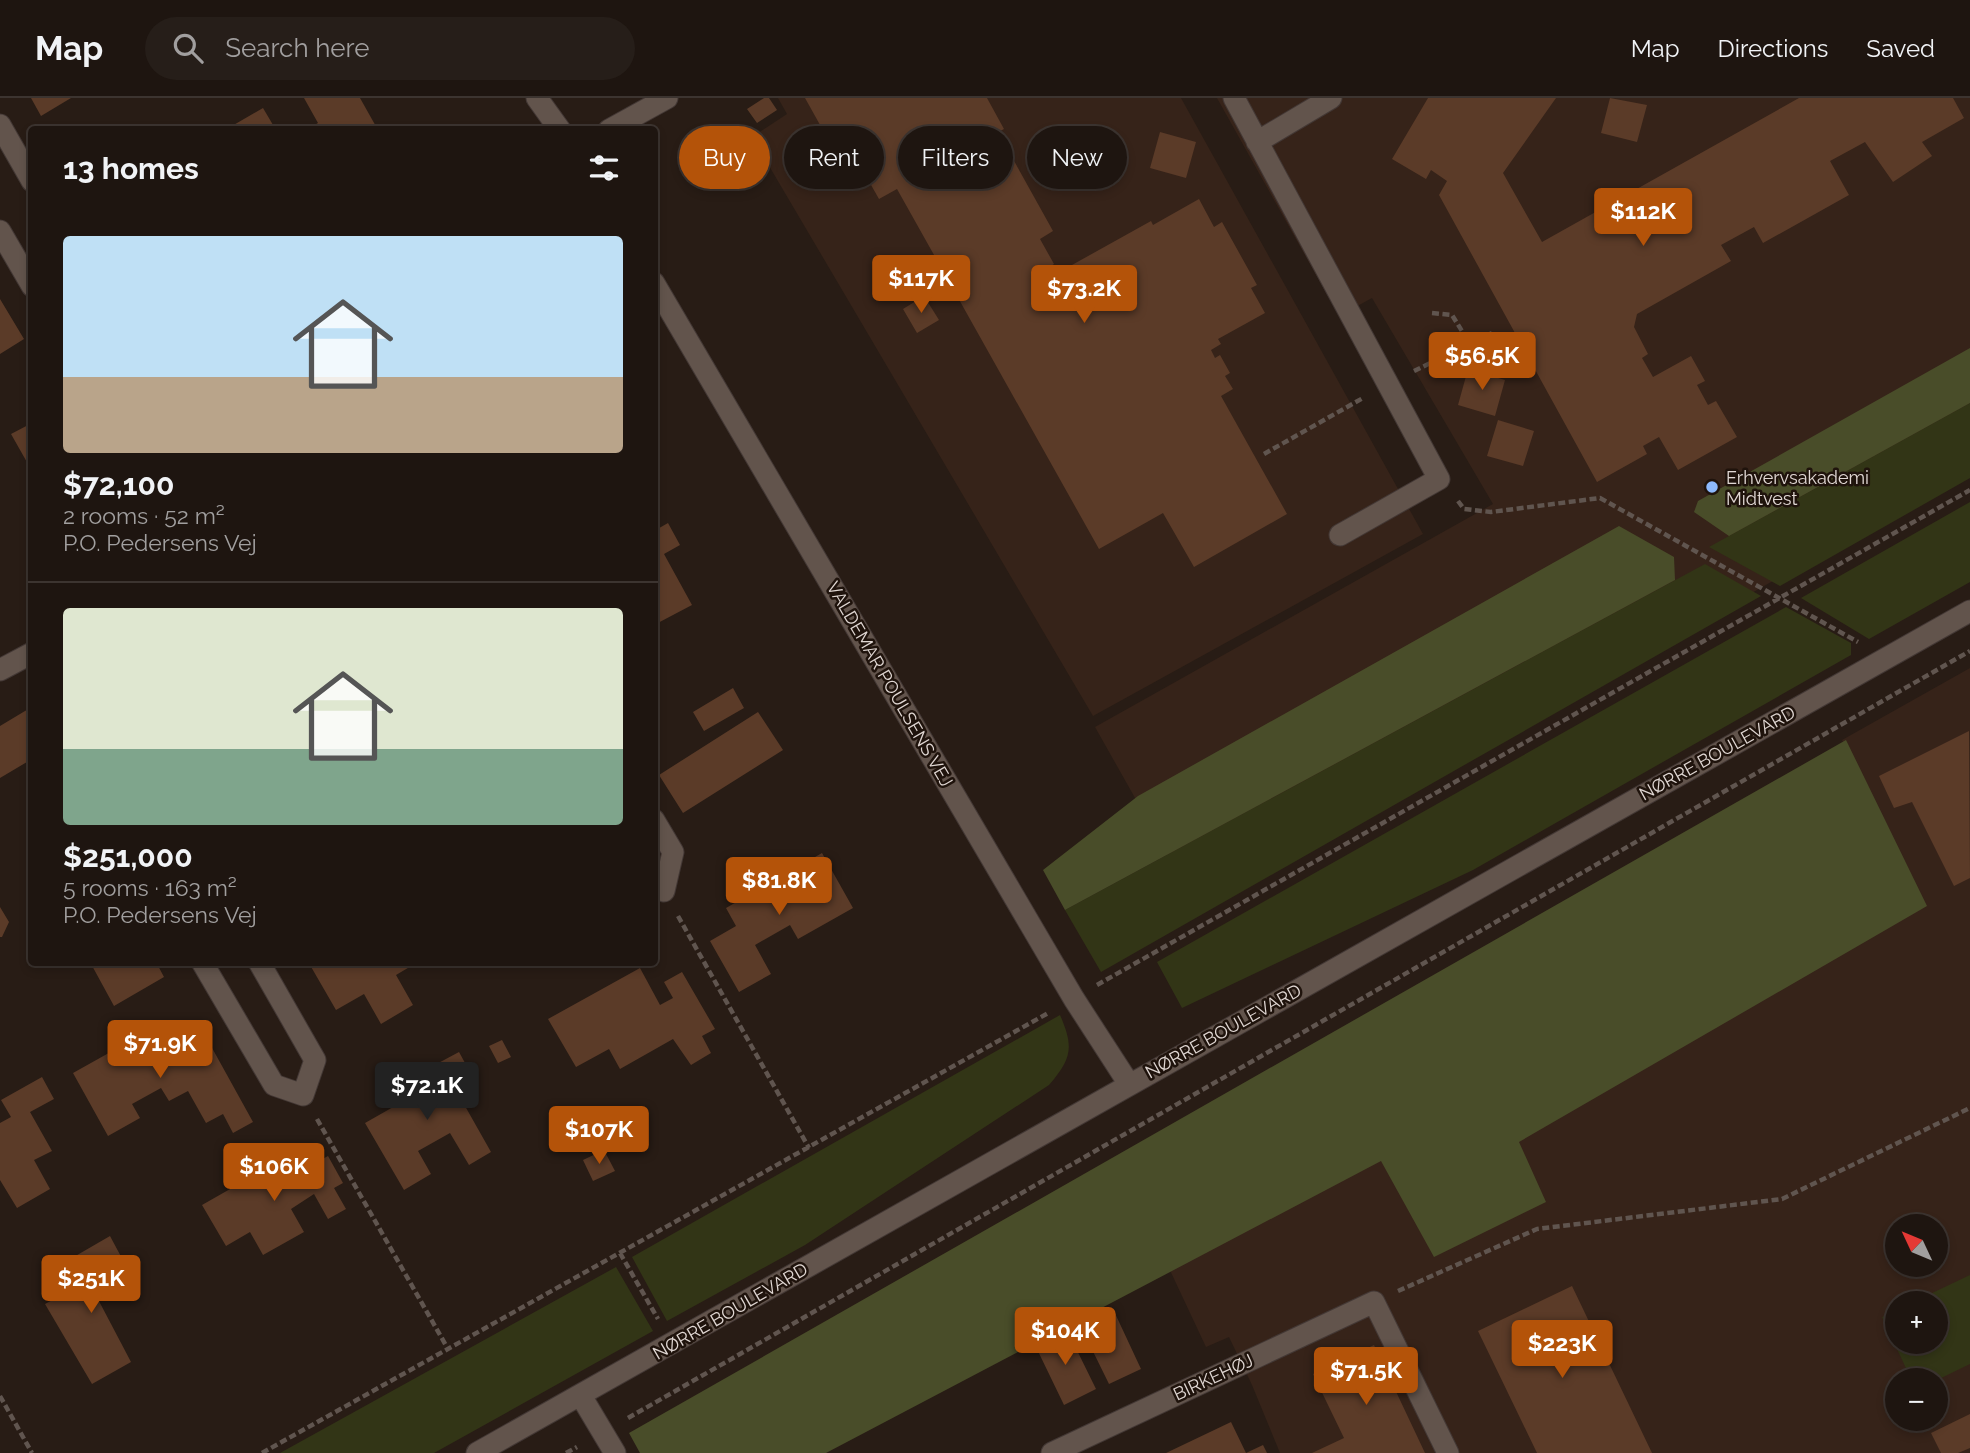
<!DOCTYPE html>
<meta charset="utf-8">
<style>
body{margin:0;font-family:Raleway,sans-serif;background:#261e19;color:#f1f3f6;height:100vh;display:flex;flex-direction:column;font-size:26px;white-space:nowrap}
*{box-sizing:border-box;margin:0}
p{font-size:23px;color:#a19f9f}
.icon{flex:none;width:38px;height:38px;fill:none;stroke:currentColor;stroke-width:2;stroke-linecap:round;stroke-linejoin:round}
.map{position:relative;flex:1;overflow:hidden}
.drawer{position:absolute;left:28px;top:28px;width:630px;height:840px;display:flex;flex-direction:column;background:#1e1510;border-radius:7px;box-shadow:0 4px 10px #0003,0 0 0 2px #3c3430}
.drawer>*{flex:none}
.top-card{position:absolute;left:679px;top:28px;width:665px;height:63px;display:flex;gap:14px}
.needle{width:46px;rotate:314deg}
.buttons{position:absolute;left:1885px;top:1116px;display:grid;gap:14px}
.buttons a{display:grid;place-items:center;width:63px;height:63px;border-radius:50%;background:#1e1510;box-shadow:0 4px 10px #0003,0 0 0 2px #3c3430;font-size:35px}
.price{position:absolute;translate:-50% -60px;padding:0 16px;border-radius:7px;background:#b45309;color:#fff;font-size:23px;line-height:46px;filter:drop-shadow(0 2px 4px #0008)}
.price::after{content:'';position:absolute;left:50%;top:42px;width:21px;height:16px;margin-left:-10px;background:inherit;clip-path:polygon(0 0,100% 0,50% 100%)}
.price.active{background:#222;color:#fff}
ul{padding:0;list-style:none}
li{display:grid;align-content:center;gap:14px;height:371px;padding:0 35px}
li+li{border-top:2px solid #3c3430}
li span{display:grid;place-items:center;height:217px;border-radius:7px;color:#555}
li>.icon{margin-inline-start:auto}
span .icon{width:126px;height:126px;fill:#fffc;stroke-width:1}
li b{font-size:30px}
h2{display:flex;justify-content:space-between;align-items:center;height:84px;padding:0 35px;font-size:30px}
.chip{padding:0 24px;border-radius:32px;background:#1e1510;box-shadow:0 4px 10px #0003,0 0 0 2px #3c3430;font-size:24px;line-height:63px}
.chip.active{background:#b45309;color:#fff}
header{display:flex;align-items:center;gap:42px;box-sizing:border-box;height:98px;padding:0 35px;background:#1e1510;border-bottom:2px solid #3c3430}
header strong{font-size:33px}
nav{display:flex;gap:38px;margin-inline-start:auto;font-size:24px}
.search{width:490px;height:63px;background:#261e19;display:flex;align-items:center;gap:18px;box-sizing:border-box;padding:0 24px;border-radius:38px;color:#a19f9f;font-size:26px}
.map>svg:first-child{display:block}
</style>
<header>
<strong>Map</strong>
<div class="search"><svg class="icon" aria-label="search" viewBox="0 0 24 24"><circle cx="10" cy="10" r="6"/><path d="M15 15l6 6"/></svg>Search here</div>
<nav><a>Map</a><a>Directions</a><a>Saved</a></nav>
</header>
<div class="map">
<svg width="1970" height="1355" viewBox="0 0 1970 1355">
<rect width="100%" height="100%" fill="#281c15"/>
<path fill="#362319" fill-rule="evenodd" d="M778,0H1181L1423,436L1093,618L752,39L787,16Z
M1217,0H1970V372L1196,808L1095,629L1493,406L1372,200L1339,218Z
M1970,570V1355H1280L1252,1287L1229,1239L1206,1249L1160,1151L1891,739L1842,642ZM1897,1129H1936V1167H1897ZM1897,1206H1936V1244H1897ZM1897,1283H1936V1321H1897Z"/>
<path fill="#323516" d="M1970,305V380L1780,488L1709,449Z
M1970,404V484L1869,541L1801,500Z
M1705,466L1761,498L1101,874L1065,812Z
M1786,509L1851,545V557L1473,772L1182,910L1157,864Z
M1060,917C1074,949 1072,960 1049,987L805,1147L667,1223L632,1159Z
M616,1169L653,1233L434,1355H280Z
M1970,1177V1266L1935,1283H1912L1882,1219L1897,1212V1244H1936V1206H1909Z"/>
<path fill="#494d29" d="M1970,250V305L1729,438L1694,414L1698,403Z
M1619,428L1674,459L1675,482L1065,812L1043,772L1138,698Z
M1846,642L1927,808L1519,1044L1546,1104L1434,1159L1381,1063L826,1355H640L629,1335Z"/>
<path fill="#5b3b28" d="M31,0H71L41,18Z
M304,0H360L378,32H306L318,25Z
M764,0H769L777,12L757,25L747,11Z
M805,0H987L1004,31L998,34L1053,133L1040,141L1054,166L1050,169L1054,177L1151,123L1153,127L1199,101L1214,129L1222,124L1257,187L1251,190L1265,215L1218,241L1221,246L1211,252L1215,260L1220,257L1230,275L1225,278L1233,291L1221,298L1287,416L1194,469L1163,415L1099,451L897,91L879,101L837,27L824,34Z
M1428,0H1556L1503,75L1542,144L1799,0H1953L1964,20L1922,44L1932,58L1893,84L1865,44L1830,63L1849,97L1763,145L1754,129L1721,147L1731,163L1637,216L1634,229L1648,256L1642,260L1653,279L1691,258L1705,283L1697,287L1708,307L1716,303L1737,339L1678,372L1659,339L1643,348L1647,356L1597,384L1439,97L1447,83L1431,72L1426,81L1392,61Z
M1610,0L1647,7L1637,44L1601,35Z
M263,10L276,32H225Z
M1160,34L1196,44L1186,80L1150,70Z
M924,198L939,222L917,235L903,211Z
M0,201L24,241L0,256Z
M1468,271L1505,282L1495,318L1458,307Z
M1498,322L1534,333L1523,368L1487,358Z
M32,325V364L28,366L11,336Z
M668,425L680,447L664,456L692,507L654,527V433Z
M733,590L744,610L704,633L693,614Z
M30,610L32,661L0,680V628Z
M758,614L783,652L683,715L659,677Z
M1969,633L1970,780L1954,788L1912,704L1894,710L1879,678Z
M822,755L853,810L798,841L790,827L755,847L771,876L739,894L710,843L736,828L726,810Z
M0,809L9,824L2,839H0Z
M90,864H156L164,879L114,908Z
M314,864H418L396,877L413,907L381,926L364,896L336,912L310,867Z
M640,870L660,907L673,900L664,884L682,874L715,931L702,938L711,955L691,967L673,941L620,971L609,951L576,969L548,921Z
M166,923L182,952L206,939L253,1024L233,1035L223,1016L206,1025L188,993L169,1003L161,990L132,1006L140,1020L108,1038L73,975Z
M502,942L511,959L498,965L489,948Z
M459,954L470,974L452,985L491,1054L469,1067L450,1035L418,1053L431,1076L404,1092L365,1025L409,1000L401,985Z
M42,979L54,1001L30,1014L52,1053L34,1062L50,1091L17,1110L0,1082V1025L11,1019L1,1002Z
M604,1052L615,1073L593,1083L583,1062Z
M328,1058L343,1085L334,1090L346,1111L328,1121L314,1096L291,1111L304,1134L263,1157L250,1134L226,1148L202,1107L281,1062L290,1077L316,1061L317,1064Z
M110,1138L125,1166L90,1186L131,1264L92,1286L45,1206L86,1184L72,1160Z
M1572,1188L1652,1355H1537L1478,1233Z
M1113,1211L1141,1271L1109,1286L1080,1227Z
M1067,1232L1096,1291L1064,1307L1035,1247Z
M1374,1247L1425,1355H1312L1344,1340L1313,1276Z
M1970,1316V1350L1958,1355H1941L1931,1335Z
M1231,1324L1246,1355L1263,1347L1267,1355H1166Z"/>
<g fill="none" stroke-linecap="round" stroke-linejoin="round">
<defs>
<path id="minor" d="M537,0L560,32
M1234,0L1439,381L1340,437
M0,27L32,83
M609,32L667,0
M1257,44L1331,0
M0,133L32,188
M654,185L1074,901L1129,986
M0,572L32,555
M654,722L673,754L664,793L654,790
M202,864L274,987L303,997L315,962L259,864
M581,1298L615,1355
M477,1355L1970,513
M1052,1355L1374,1204L1448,1355"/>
</defs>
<use href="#minor" stroke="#433835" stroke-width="23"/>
<path stroke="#60554f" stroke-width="4.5" stroke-dasharray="7 3.5" stroke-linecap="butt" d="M1432,215L1452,217L1470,246
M1414,273L1492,235
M1264,356L1363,300
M1458,403L1464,411L1491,414L1600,400L1858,544
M678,818L809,1050
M1097,887L1970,392
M317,1021L448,1251
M620,1155L658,1221
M1398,1193L1537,1131L1782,1101L1970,1010
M0,1298L32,1355
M628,1320L1970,553
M262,1355L1050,914
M566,1355L577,1349"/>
<use href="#minor" stroke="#62544c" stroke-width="21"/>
</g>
<circle fill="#8db9fc" stroke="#1f130c" stroke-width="2.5" cx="1712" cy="389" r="7"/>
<g text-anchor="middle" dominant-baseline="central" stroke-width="5" stroke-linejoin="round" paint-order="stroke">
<g font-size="18" fill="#e1d8d4" stroke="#1f130c" text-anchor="start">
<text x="1726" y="379">Erhvervsakademi<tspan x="1726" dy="21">Midtvest</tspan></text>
</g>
<g font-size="18" fill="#e1d8d4" stroke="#1f130c">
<text transform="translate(890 586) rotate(60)">VALDEMAR POULSENS VEJ</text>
<text transform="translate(1717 655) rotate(-29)">NØRRE BOULEVARD</text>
<text transform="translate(1223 933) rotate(-29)">NØRRE BOULEVARD</text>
<text transform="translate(730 1213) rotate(-30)">NØRRE BOULEVARD</text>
<text transform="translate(1213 1279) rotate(-25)">BIRKEHØJ</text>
</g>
</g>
</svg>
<div class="buttons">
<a><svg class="needle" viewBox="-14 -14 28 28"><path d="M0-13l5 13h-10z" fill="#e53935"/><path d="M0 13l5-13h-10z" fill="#a19f9f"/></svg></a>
<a>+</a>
<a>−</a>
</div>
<b class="price" style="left:1643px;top:150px">$112K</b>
<b class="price" style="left:921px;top:217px">$117K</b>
<b class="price" style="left:1084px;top:227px">$73.2K</b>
<b class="price" style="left:1482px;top:294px">$56.5K</b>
<b class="price" style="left:779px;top:819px">$81.8K</b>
<b class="price" style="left:160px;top:982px">$71.9K</b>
<b class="price active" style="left:427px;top:1024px">$72.1K</b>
<b class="price" style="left:599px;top:1068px">$107K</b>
<b class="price" style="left:274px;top:1105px">$106K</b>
<b class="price" style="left:91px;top:1217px">$251K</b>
<b class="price" style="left:1065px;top:1269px">$104K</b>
<b class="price" style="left:1562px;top:1282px">$223K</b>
<b class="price" style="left:1366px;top:1309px">$71.5K</b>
<div class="top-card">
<a class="chip active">Buy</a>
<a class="chip">Rent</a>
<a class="chip">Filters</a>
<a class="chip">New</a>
</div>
<section class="drawer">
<h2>13 homes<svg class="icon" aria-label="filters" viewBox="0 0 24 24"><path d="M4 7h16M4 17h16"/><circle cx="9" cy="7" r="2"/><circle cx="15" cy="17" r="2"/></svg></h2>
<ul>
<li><span style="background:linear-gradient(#bfe0f5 65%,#b9a48a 0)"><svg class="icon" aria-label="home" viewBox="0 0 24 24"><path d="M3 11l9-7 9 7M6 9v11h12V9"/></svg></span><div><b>$72,100</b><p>2 rooms · 52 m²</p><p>P.O. Pedersens Vej</p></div></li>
<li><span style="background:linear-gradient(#dfe7d0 65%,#7fa58c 0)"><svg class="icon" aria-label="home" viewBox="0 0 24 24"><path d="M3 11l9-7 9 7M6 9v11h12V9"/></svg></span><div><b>$251,000</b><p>5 rooms · 163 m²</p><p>P.O. Pedersens Vej</p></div></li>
</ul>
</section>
</div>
